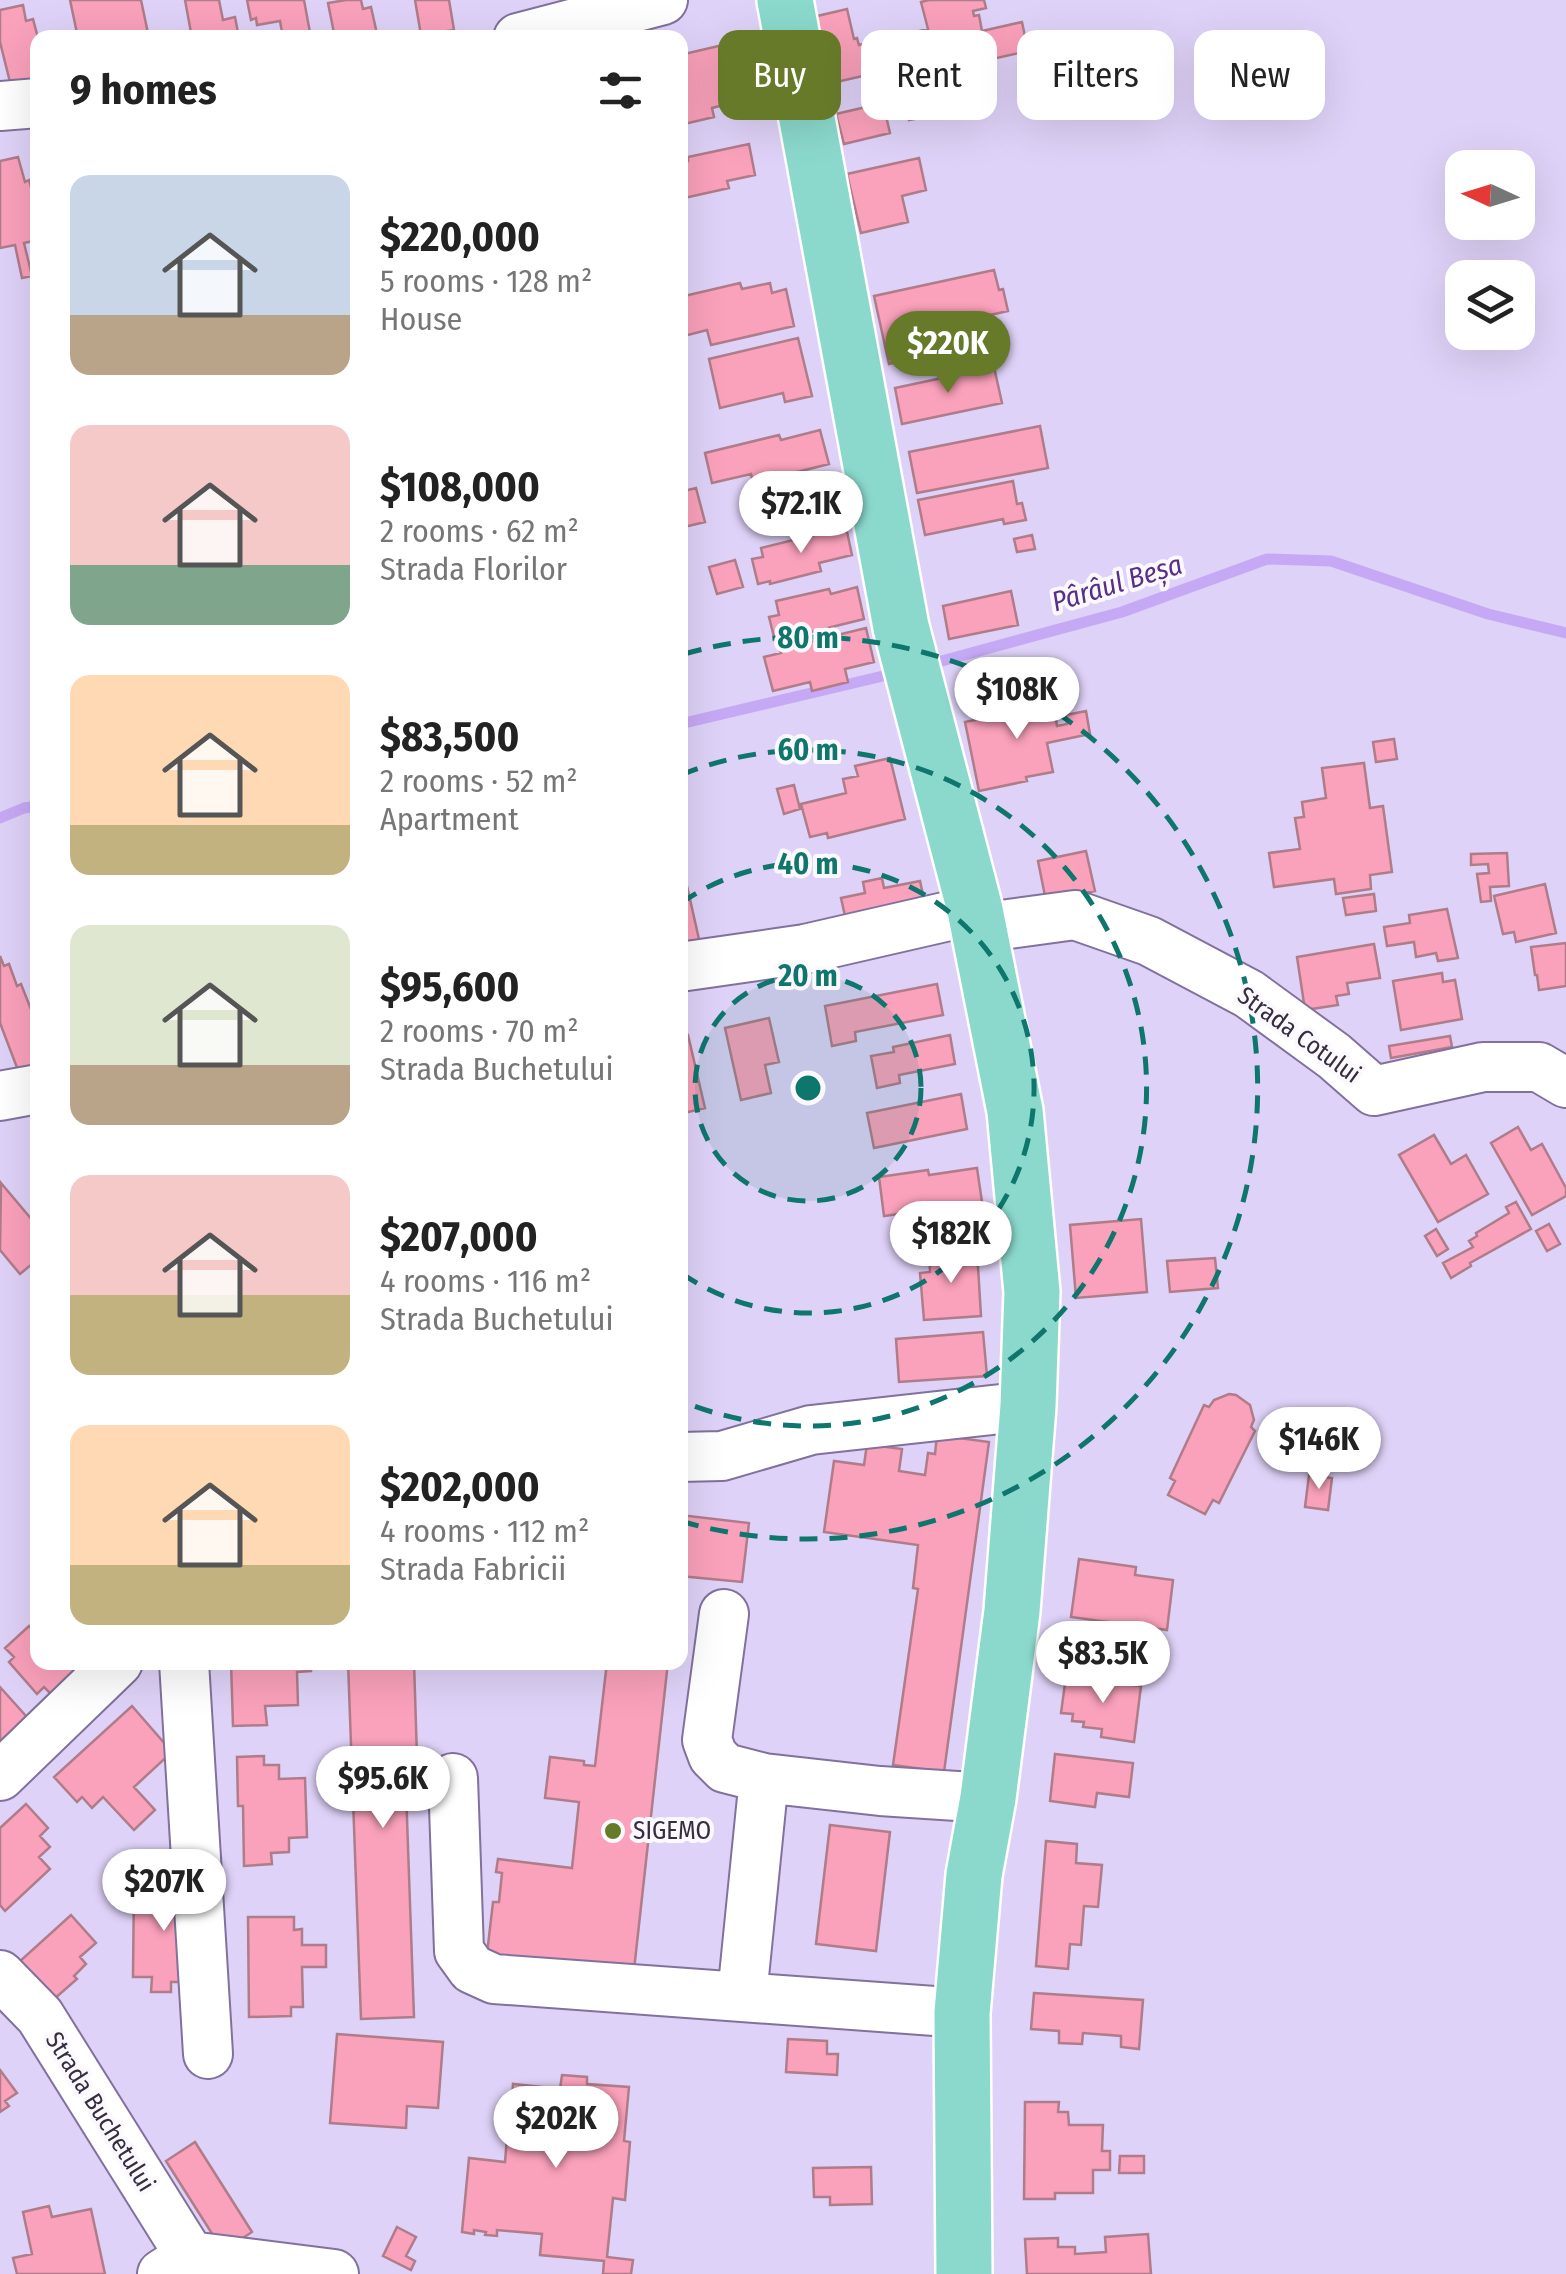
<!DOCTYPE html>
<meta charset="utf-8">
<style>
body{margin:0;font-family:"Fira Sans Condensed",sans-serif;background:#f2f2f2;color:#222;height:100vh;display:flex;flex-direction:column;font-size:38px;white-space:nowrap}
*{box-sizing:border-box;margin:0}
p{font-size:32px;color:#767676}
.icon{flex:none;width:55px;height:55px;fill:none;stroke:currentColor;stroke-width:2;stroke-linecap:round;stroke-linejoin:round}
.map{position:relative;flex:1;overflow:hidden}
.sheet{position:absolute;left:30px;top:30px;width:658px;height:1640px;display:flex;flex-direction:column;background:#fff;border-radius:20px;box-shadow:0 10px 40px #0002}
.sheet>*{flex:none}
.banner{position:absolute;left:718px;top:30px;width:698px;height:90px;display:flex;gap:20px}
.needle{width:65px;rotate:274deg}
.fabs{position:absolute;left:1445px;top:150px;display:grid;gap:20px}
.fabs a{display:grid;place-items:center;width:90px;height:90px;border-radius:20px;background:#fff;box-shadow:0 10px 40px #0002;font-size:50px}
.price{position:absolute;translate:-50% -85px;padding:0 22px;border-radius:35px;background:#fff;color:#222;font-size:32px;line-height:65px;filter:drop-shadow(0 2px 5px #0008)}
.price::after{content:'';position:absolute;left:50%;top:60px;width:30px;height:22px;margin-left:-15px;background:inherit;clip-path:polygon(0 0,100% 0,50% 100%)}
.price.active{background:#677a2a;color:#fff}
ul{padding:0;list-style:none}
li{display:flex;align-items:center;gap:30px;height:250px;padding:0 40px}
li span{display:grid;place-items:center;flex:none;width:280px;height:200px;border-radius:20px;color:#555}
li>.icon{margin-inline-start:auto}
span .icon{width:120px;height:120px;fill:#fffc;stroke-width:1}
li b{font-size:42px}
h2{display:flex;justify-content:space-between;align-items:center;height:120px;padding:0 40px;font-size:42px}
.chip{padding:0 35px;border-radius:20px;background:#fff;box-shadow:0 10px 40px #0002;font-size:35px;line-height:90px}
.chip.active{background:#677a2a;color:#fff}
.map>svg:first-child{display:block}
</style>
<div class="map">
<svg width="1566" height="2274" viewBox="0 0 1566 2274">
<rect width="100%" height="100%" fill="#dfd2f8"/>
<g fill="none" stroke-linecap="round" stroke-linejoin="round">
<path stroke="#c6a9f5" stroke-width="11" d="M927,665L1122,612L1267,559L1331,561L1488,614L1566,633
M680,724L900,672
M0,818L24,808L38,806"/>
</g>
<path fill="#faa1bb" stroke="#af7c8a" stroke-width="2.5" d="M70,0H141L149,38H78Z
M185,0H219L223,20L235,17L239,38H192Z
M247,0H304L311,38H283L280,21L257,25L256,18L251,20Z
M346,0H361L363,9L371,7L377,34L368,35L369,38H335L328,3Z
M415,0H449L454,30L421,35Z
M929,0H984L986,8L973,11L974,16L979,15L982,31L1022,22L1028,51L938,71L936,59L828,84L813,17L847,9L854,39L857,38L859,45L928,29L921,2Z
M23,5L26,21L33,19L38,38V92L14,98L0,42V10Z
M727,44L740,101L712,108L714,117L680,125V55Z
M926,95L930,116L909,120L905,100Z
M883,103L890,133L844,144L836,114Z
M749,144L755,175L727,181L729,188L680,199V163L688,161V157Z
M18,157L25,182L29,180L38,213V217L33,219L38,240L24,243L32,276L22,278L15,245L0,248V161Z
M919,158L926,190L902,196L908,222L861,233L847,174Z
M994,270L999,290L1003,289L1008,311L981,317L989,350L915,366L913,358L889,364L874,296Z
M740,283L742,289L770,283L772,293L786,289L794,326L711,345L707,330L684,336L682,324H680V297Z
M798,338L812,396L785,402L783,393L720,408L709,359Z
M994,367L1002,403L902,424L895,388Z
M1040,426L1048,468L917,493L909,452Z
M820,430L829,464L753,483L751,474L712,483L705,453L779,435L781,440Z
M1013,481L1017,504L1022,503L1026,520L1004,524L1003,519L925,535L918,500Z
M696,488L705,522L680,528V492Z
M846,527L852,555L819,563L821,571L770,584V581L758,584L752,559L763,557L761,548Z
M1032,535L1035,549L1017,552L1014,539Z
M735,560L743,587L717,594L709,567Z
M857,587L864,619L775,641L769,617L779,615L776,601L829,589L831,594Z
M1011,591L1018,625L949,639L943,606Z
M866,628L874,662L845,669L848,682L812,691L810,682L773,691L764,657L781,653L779,649Z
M1012,702L1013,710L1053,702L1057,726L1067,724L1066,715L1086,711L1090,734L1047,743L1053,772L1026,777L1027,781L979,791L965,722L975,720L974,710Z
M1394,739L1397,759L1376,762L1373,742Z
M890,758L905,819L828,838L827,833L810,837L801,804L846,793L843,779L858,776L855,766Z
M1364,763L1370,808L1383,806L1392,872L1370,875L1371,889L1336,894L1334,879L1274,887L1269,853L1300,849L1295,818L1304,817L1302,802L1326,798L1322,768Z
M794,785L800,809L784,814L777,789Z
M1086,851L1095,891L1046,901L1038,861Z
M1507,853L1509,886L1490,887L1491,901L1481,902L1477,874L1489,873L1488,864L1471,865V854Z
M680,855L701,948L680,953Z
M882,878L884,888L920,881L927,913L847,925L841,898L865,893L863,882Z
M1545,884L1556,933L1516,942L1514,932L1503,934L1494,896Z
M1374,894L1376,911L1346,915L1343,898Z
M1447,909L1458,958L1438,961L1436,953L1416,957L1414,942L1387,946L1384,927L1410,923L1409,915Z
M1566,943V986L1539,990L1537,975H1535L1531,947Z
M1374,944L1380,978L1347,983L1349,994L1336,996L1338,1005L1305,1010L1297,957Z
M0,956L4,966L9,964L17,986L21,984L38,1027V1081L24,1086L0,1023Z
M1442,973L1443,982L1455,980L1462,1019L1401,1030L1393,981Z
M937,984L943,1015L855,1032L856,1041L832,1046L825,1006Z
M769,1018L779,1062L765,1065L771,1093L741,1100L725,1028Z
M688,1035L705,1108L680,1114V1037Z
M950,1035L955,1064L899,1075L900,1083L877,1088L871,1056L894,1052L893,1047Z
M1450,1036L1452,1047L1391,1058L1389,1046Z
M961,1094L967,1129L874,1148L867,1113Z
M1518,1127L1531,1150L1542,1144L1566,1188V1196L1532,1215L1491,1143Z
M1434,1135L1451,1164L1466,1155L1488,1194L1438,1222L1399,1155Z
M977,1168L982,1202L884,1216L879,1177L928,1170L929,1175Z
M1,1183L38,1227V1259L20,1274L0,1250Z
M1516,1202L1531,1229L1470,1263L1471,1266L1451,1278L1443,1263L1473,1247L1469,1241L1477,1236L1476,1233L1509,1213L1506,1207Z
M1141,1219L1147,1292L1076,1298L1070,1225Z
M1549,1224L1560,1244L1547,1251L1536,1231Z
M1436,1229L1448,1249L1437,1256L1425,1236Z
M977,1250L981,1316L924,1320L920,1273L930,1272L929,1254Z
M1215,1258L1218,1288L1170,1292L1167,1261Z
M983,1332L987,1376L899,1382L896,1339Z
M1229,1394L1236,1395L1250,1405L1254,1420L1251,1427L1255,1431L1219,1503L1213,1500L1205,1514L1168,1495L1175,1481L1170,1478L1204,1405L1209,1407L1214,1400Z
M888,1435L886,1447L902,1449L899,1471L925,1475L928,1453L935,1454L937,1435L989,1442L944,1772L893,1765L918,1589L913,1588L918,1545L824,1532L834,1461L864,1465L867,1444Z
M1309,1475L1332,1478L1328,1510L1305,1507Z
M680,1515L749,1523L742,1582L680,1576Z
M1079,1559L1136,1567L1135,1575L1173,1580L1167,1630L1071,1617Z
M29,1626L38,1635V1662H97L56,1699L44,1687L37,1694L9,1662L14,1657L5,1648Z
M1071,1631L1139,1640L1135,1668L1076,1660L1075,1665L1067,1664Z
M231,1662H311V1671L297,1672L298,1705L265,1706L267,1725L233,1726Z
M348,1662H414L418,1789L406,1790L414,2017L361,2019Z
M607,1662H668L634,1970L487,1954L493,1902H499L502,1873L496,1872L498,1859L572,1868L579,1802L545,1798L550,1757L584,1761V1765L595,1766Z
M1066,1676L1141,1686L1134,1742L1101,1737L1102,1729L1083,1727L1084,1722L1072,1721L1073,1714L1061,1713Z
M0,1687L34,1725L0,1756Z
M132,1706L172,1752L134,1787L155,1810L134,1830L103,1797L92,1808L82,1797L77,1802L54,1777Z
M1055,1754L1133,1763L1129,1797L1097,1793L1095,1807L1050,1801Z
M264,1756V1765H279V1779L305,1778L307,1837L289,1838V1852L271,1853L272,1864L244,1866L243,1806H238L237,1757Z
M26,1804L48,1828L40,1836L50,1847L39,1857L50,1869L5,1911L0,1905V1828Z
M830,1825L890,1832L876,1951L816,1944Z
M1046,1841L1077,1844L1076,1863L1102,1865L1098,1907L1084,1906L1081,1945L1070,1944L1068,1969L1036,1966Z
M134,1881L191,1882L196,1982H171V1992H151L152,1977H133Z
M71,1915L96,1943L80,1957L86,1964L74,1976L77,1979L53,2000L19,1962Z
M248,1917H294V1930L302,1929V1945H326V1967H302L303,2007H291V2016L249,2017Z
M1034,1993L1143,2000L1139,2049L1121,2047V2036L1083,2033L1082,2044L1059,2043V2031L1031,2029Z
M337,2034L443,2042L438,2108L407,2106L406,2128L330,2123Z
M788,2039L827,2041V2054H838L837,2075L786,2072Z
M0,2070L17,2093L5,2101L9,2106L0,2112Z
M562,2075L587,2077V2084L629,2087L624,2141L630,2142L625,2200L613,2198L607,2257L633,2260L631,2274H603L604,2261L540,2255L542,2234L497,2230V2236L485,2235L486,2232L474,2230V2234L462,2232L469,2158L505,2162L508,2124L500,2123L503,2099L512,2100L513,2084L560,2089Z
M1025,2102H1059L1058,2112H1068L1069,2125H1103L1102,2151H1110V2170H1093V2193H1055V2199H1024Z
M195,2142L252,2232L223,2251L166,2161Z
M1120,2156H1144V2173H1119Z
M871,2167L872,2204L830,2205V2197H814L813,2168Z
M49,2206L52,2217L91,2209L105,2274H17L13,2258L32,2254L23,2212Z
M397,2227L416,2237L406,2256L415,2261L411,2270L383,2256Z
M1148,2234L1151,2274H1027L1025,2239L1058,2238V2247H1075V2254L1106,2252L1105,2237Z"/>
<g fill="none" stroke-linecap="round" stroke-linejoin="round">
<defs>
<path id="minor" d="M518,38L663,0
M0,106L38,103
M979,928L1075,915L1149,941L1249,994L1334,1056L1374,1091L1483,1067H1539L1566,1083
M680,967L805,949L975,910
M0,1096L38,1089
M680,1457L722,1456L811,1430L1028,1406
M724,1614L707,1740L713,1756L725,1768L764,1778L880,1791L988,1798
M184,1662L208,2054
M0,1776L118,1662
M453,1778L459,1951L472,1969L494,1979L962,2013
M0,1975L40,2016L190,2256
M742,1996L764,1778
M162,2274L190,2256L334,2274"/>
<path id="major" d="M785,0L901,627L975,910L1015,1111L1032,1292L1028,1406L1012,1611L988,1798L974,1875L962,2013L964,2274"/>
</defs>
<use href="#minor" stroke="#81719c" stroke-width="52"/>
<use href="#major" stroke="#fff" stroke-width="60"/>
<use href="#minor" stroke="#fff" stroke-width="48"/>
<use href="#major" stroke="#8bd9cd" stroke-width="55"/>
</g>
<circle cx="808" cy="1088" r="113" fill="#0f766e" fill-opacity=".12"/>
<g fill="none" stroke="#0f766e" stroke-width="5" stroke-dasharray="18 12">
<circle cx="808" cy="1088" r="113"/>
<path d="M681 903A225 225 0 1 1 681 1273"/>
<path d="M681 775A338 338 0 1 1 681 1401"/>
<path d="M684 654A451 451 0 1 1 684 1522"/>
</g>
<circle fill="#677a2a" stroke="#fbf9fe" stroke-width="4" cx="613" cy="1831" r="10"/>
<g text-anchor="middle" dominant-baseline="central" stroke-width="8" stroke-linejoin="round" paint-order="stroke">
<g font-size="25" fill="#352e41" stroke="#fbf9fe">
<text transform="translate(1299 1035) rotate(36)">Strada Cotului</text>
<text transform="translate(100 2112) rotate(58)">Strada Buchetului</text>
</g>
<g font-size="25" fill="#352e41" stroke="#fbf9fe" text-anchor="start">
<text x="633" y="1831">SIGEMO</text>
</g>
<g font-size="28" font-style="italic" fill="#572f86" stroke="#fbf9fe">
<text transform="translate(1117 583) rotate(-17)">Pârâul Beșa</text>
</g>
</g>
<circle cx="808" cy="1088" r="15" fill="#0f766e" stroke="#fbf9fe" stroke-width="5"/>
<g font-size="30" text-anchor="middle" font-weight="bold" fill="#0f766e" stroke="#fbf9fe" stroke-width="8" stroke-linejoin="round" paint-order="stroke">
<text x="808" y="648">80 m</text>
<text x="808" y="760">60 m</text>
<text x="808" y="874">40 m</text>
<text x="808" y="986">20 m</text>
</g>
</svg>
<div class="fabs">
<a><svg class="needle" viewBox="-14 -14 28 28"><path d="M0-13l5 13h-10z" fill="#e53935"/><path d="M0 13l5-13h-10z" fill="#767676"/></svg></a>
<a><svg class="icon" aria-label="layers" viewBox="0 0 24 24"><path d="M12 4l9 5-9 5-9-5zM3 14l9 5 9-5"/></svg></a>
</div>
<b class="price active" style="left:948px;top:396px">$220K</b>
<b class="price" style="left:801px;top:556px">$72.1K</b>
<b class="price" style="left:1017px;top:742px">$108K</b>
<b class="price" style="left:951px;top:1286px">$182K</b>
<b class="price" style="left:1319px;top:1492px">$146K</b>
<b class="price" style="left:1103px;top:1706px">$83.5K</b>
<b class="price" style="left:383px;top:1831px">$95.6K</b>
<b class="price" style="left:164px;top:1934px">$207K</b>
<b class="price" style="left:556px;top:2171px">$202K</b>
<div class="banner">
<a class="chip active">Buy</a>
<a class="chip">Rent</a>
<a class="chip">Filters</a>
<a class="chip">New</a>
</div>
<section class="sheet">
<h2>9 homes<svg class="icon" aria-label="filters" viewBox="0 0 24 24"><path d="M4 7h16M4 17h16"/><circle cx="9" cy="7" r="2"/><circle cx="15" cy="17" r="2"/></svg></h2>
<ul>
<li><span style="background:linear-gradient(#c9d6e8 70%,#b9a48a 0)"><svg class="icon" aria-label="home" viewBox="0 0 24 24"><path d="M3 11l9-7 9 7M6 9v11h12V9"/></svg></span><div><b>$220,000</b><p>5 rooms · 128 m²</p><p>House</p></div></li>
<li><span style="background:linear-gradient(#f6c9c9 70%,#7fa58c 0)"><svg class="icon" aria-label="home" viewBox="0 0 24 24"><path d="M3 11l9-7 9 7M6 9v11h12V9"/></svg></span><div><b>$108,000</b><p>2 rooms · 62 m²</p><p>Strada Florilor</p></div></li>
<li><span style="background:linear-gradient(#ffd9b3 75%,#c2b280 0)"><svg class="icon" aria-label="home" viewBox="0 0 24 24"><path d="M3 11l9-7 9 7M6 9v11h12V9"/></svg></span><div><b>$83,500</b><p>2 rooms · 52 m²</p><p>Apartment</p></div></li>
<li><span style="background:linear-gradient(#dfe7d0 70%,#b9a48a 0)"><svg class="icon" aria-label="home" viewBox="0 0 24 24"><path d="M3 11l9-7 9 7M6 9v11h12V9"/></svg></span><div><b>$95,600</b><p>2 rooms · 70 m²</p><p>Strada Buchetului</p></div></li>
<li><span style="background:linear-gradient(#f6c9c9 60%,#c2b280 0)"><svg class="icon" aria-label="home" viewBox="0 0 24 24"><path d="M3 11l9-7 9 7M6 9v11h12V9"/></svg></span><div><b>$207,000</b><p>4 rooms · 116 m²</p><p>Strada Buchetului</p></div></li>
<li><span style="background:linear-gradient(#ffd9b3 70%,#c2b280 0)"><svg class="icon" aria-label="home" viewBox="0 0 24 24"><path d="M3 11l9-7 9 7M6 9v11h12V9"/></svg></span><div><b>$202,000</b><p>4 rooms · 112 m²</p><p>Strada Fabricii</p></div></li>
</ul>
</section>
</div>
